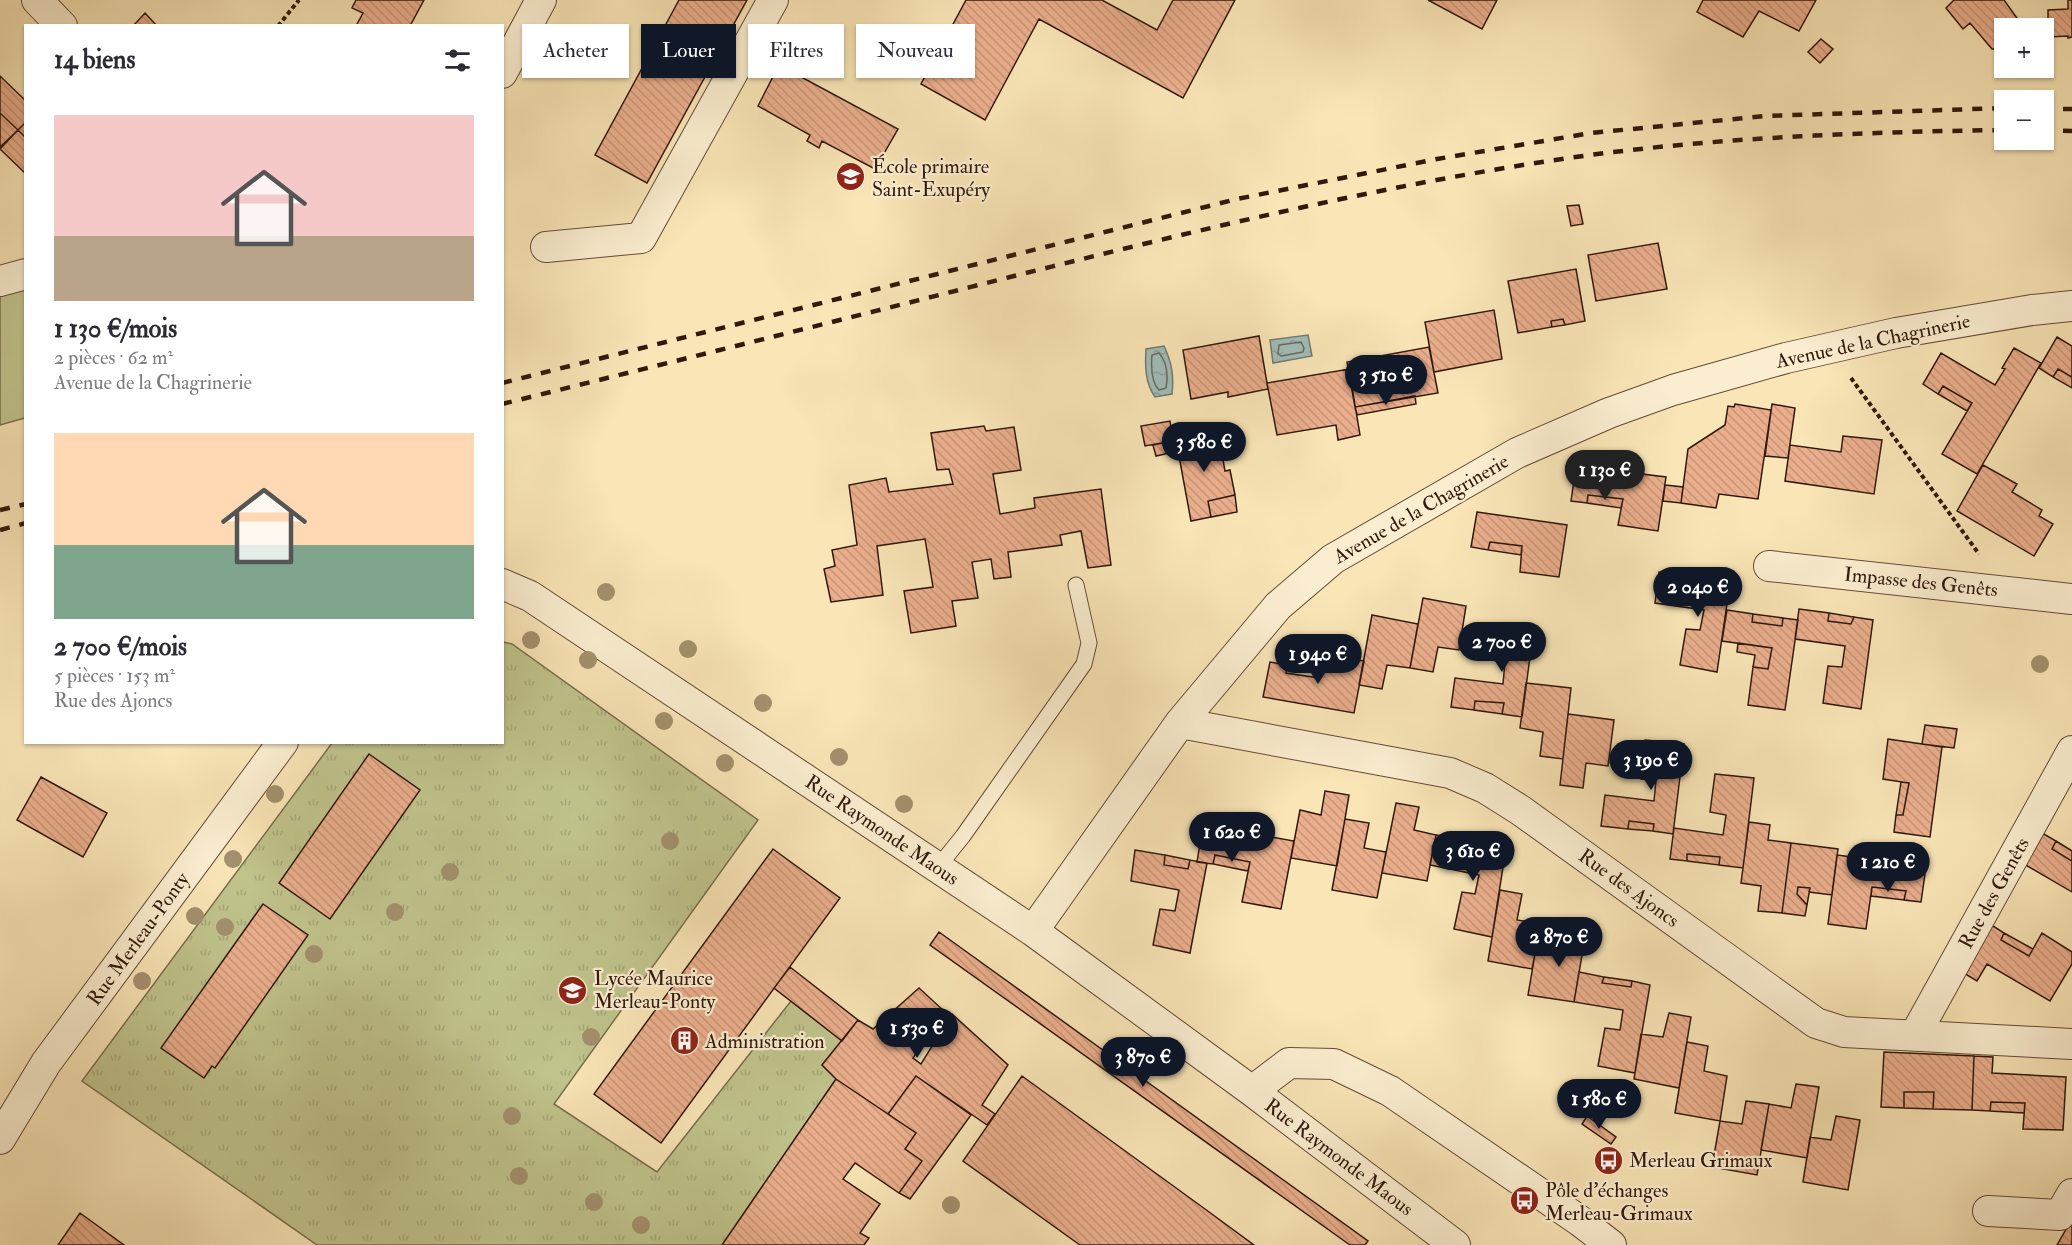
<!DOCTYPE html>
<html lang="fr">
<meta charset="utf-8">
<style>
body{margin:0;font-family:"IM FELL Double Pica",serif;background:#f7f7f7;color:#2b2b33;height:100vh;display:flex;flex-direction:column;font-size:22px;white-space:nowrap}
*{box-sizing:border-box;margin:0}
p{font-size:20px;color:#7c7c81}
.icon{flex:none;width:33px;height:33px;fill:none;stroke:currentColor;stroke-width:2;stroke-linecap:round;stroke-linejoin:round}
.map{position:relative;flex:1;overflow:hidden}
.details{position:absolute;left:24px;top:24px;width:480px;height:720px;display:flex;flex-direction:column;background:#fff;border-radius:0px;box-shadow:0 2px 4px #0004}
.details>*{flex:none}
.banner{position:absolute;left:522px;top:24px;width:570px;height:54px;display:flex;gap:12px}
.buttons{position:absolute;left:1994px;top:18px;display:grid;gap:12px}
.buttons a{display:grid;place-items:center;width:60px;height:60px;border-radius:0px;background:#fff;box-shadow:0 2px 4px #0004;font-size:30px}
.price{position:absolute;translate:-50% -51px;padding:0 14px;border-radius:21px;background:#111827;color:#fff;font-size:20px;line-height:39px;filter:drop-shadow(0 2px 3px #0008)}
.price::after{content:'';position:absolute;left:50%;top:36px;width:18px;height:14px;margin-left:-9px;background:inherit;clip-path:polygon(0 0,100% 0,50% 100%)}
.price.on{background:#222;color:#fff}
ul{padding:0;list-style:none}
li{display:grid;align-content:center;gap:12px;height:318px;padding:0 30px}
li span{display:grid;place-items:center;height:186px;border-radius:0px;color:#555}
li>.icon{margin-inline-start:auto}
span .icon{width:108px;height:108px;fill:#fffc;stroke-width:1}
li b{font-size:26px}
h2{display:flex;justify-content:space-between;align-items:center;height:72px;padding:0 30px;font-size:26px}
.pill{padding:0 21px;border-radius:0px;background:#fff;box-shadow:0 2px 4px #0004;font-size:21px;line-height:54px}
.pill.on{background:#111827;color:#fff}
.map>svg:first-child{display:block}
</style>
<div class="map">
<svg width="2072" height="1245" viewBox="0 0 2072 1245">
<defs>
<pattern id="grass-tufts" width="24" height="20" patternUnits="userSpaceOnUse" patternTransform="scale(1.5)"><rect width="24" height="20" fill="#c0c38c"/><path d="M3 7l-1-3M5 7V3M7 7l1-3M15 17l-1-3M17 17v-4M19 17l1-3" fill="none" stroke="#a5a778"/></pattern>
<pattern id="water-ripples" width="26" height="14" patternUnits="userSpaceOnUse" patternTransform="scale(1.5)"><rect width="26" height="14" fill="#a0bdb7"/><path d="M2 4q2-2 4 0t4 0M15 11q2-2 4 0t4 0" fill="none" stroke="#8aa29c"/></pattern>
<pattern id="building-back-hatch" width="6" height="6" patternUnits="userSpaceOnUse" patternTransform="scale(1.5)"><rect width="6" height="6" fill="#eaae8c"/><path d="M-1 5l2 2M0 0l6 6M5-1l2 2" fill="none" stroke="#c99578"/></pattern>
</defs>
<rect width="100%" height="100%" fill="#f9e5b6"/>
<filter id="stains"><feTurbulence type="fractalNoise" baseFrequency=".00333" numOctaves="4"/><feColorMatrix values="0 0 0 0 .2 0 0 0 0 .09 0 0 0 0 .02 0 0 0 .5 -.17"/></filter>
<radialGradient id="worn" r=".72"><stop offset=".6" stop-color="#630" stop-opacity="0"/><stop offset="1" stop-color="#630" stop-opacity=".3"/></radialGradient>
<path fill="url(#grass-tufts)" stroke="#786e4c" stroke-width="1.5" d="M503,642L512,644L758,820L554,1104L657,1172L791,1001L842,1041L822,1065L836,1079L722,1245H317L82,1081L332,743L502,742Z"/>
<path fill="#c0c38c" stroke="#786e4c" stroke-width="1.5" d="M25,274V418L0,425V281Z"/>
<path fill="url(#water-ripples)" stroke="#747b73" stroke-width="1.5" d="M1308,335L1312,356L1273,363L1270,340Z
M1164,346C1172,363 1174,376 1172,394L1155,397C1145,383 1145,366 1146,349Z"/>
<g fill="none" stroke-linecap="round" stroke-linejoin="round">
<path stroke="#686a62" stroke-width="1.5" d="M1301,342L1304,348L1303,352L1281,356L1278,354L1279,345Z
M1159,353C1167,362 1168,376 1166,388L1159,390C1151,382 1151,367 1152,355Z"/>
</g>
<path fill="url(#building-back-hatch)" stroke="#31180c" stroke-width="1.5" d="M356,0H424L410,26H356L363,13L352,8Z
M679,0H747L647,183L595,155Z
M966,0H1102L1157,30L1173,0H1235L1183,98L1039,19L985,120L921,84Z
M1428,0H1497L1482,29Z
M1703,0H1816L1799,31L1759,11L1743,37L1697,12Z
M1954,0H2004L2017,18L2013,28H2004V49H1992L1970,23L1963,29L1946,8Z
M2068,0H2072V37L2068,38V36L2048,37V10L2068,9Z
M145,13L157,26H133Z
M1821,39L1833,49L1820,63L1808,52Z
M779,65L898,129L875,169L822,141L819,148L807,141L810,135L758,106Z
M0,76L26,101V122L18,130L0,113Z
M0,113L18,130L0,147Z
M26,122V138L18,130Z
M18,130L26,138V174L0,149Z
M1579,205L1583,224L1571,226L1567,206Z
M1658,243L1667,289L1596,301L1588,255Z
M1576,269L1585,321L1565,325L1563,319L1551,321L1552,327L1518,333L1508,281Z
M1494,310L1502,359L1434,372L1425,322Z
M1563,319L1565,325L1552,327L1551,321Z
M1259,336L1268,389L1228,397V392L1191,399L1183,350Z
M2057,337L2072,346V377L2058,369L2053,377L2039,368Z
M1429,347L1438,393L1355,407L1347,362Z
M2014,348L2041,363L1977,474L1942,454L1972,403L1943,386L1938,394L1923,384L1941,353L1995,385L2005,369L2002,368Z
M1349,369L1360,435L1338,440L1336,425L1277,435L1267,383Z
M2058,369L2072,377V388L2053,377Z
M1943,386L1972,403L1967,411L1938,394Z
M1415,396L1416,404L1357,415L1355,407Z
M1735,404L1771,410L1758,499L1719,494L1716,508L1681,503L1688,449L1725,425L1728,406L1734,407Z
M1772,404L1795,408L1788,458L1765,456Z
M1170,421L1173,441L1145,446L1141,426Z
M984,426L986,431L1014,427L1021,470L993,474L1000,514L1035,508L1034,498L1101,489L1111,565L1088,568L1081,531L1060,535L1062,545L1008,552L1011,577L994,579L991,559L972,562L978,598L952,601L956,626L911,633L904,591L933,587L925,539L877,546L883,595L831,602L824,569L835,566L832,550L857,545L849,485L886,478L889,492L953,484L949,469L937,470L931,433Z
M1218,432L1225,471L1230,470L1235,495L1208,501L1211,517L1191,521L1176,440Z
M1843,436L1882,440L1874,494L1785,481L1790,445L1841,452Z
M1172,441L1174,452L1156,456L1153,445Z
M1983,465L2017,484L2012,492L2042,510L2039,516L2053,524L2034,556L1957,511Z
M1576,466L1666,477L1658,531L1618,525L1623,499L1588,495L1587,503L1571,501Z
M1665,485L1683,487L1681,503L1663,501Z
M1235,495L1237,512L1211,517L1208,501Z
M1588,495L1623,499L1621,508L1587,503Z
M1477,512L1567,525L1559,577L1520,572L1522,546L1490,542L1488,550L1471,547Z
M1490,542L1522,546L1521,555L1488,550Z
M1659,572L1686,576L1685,587L1713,591L1715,581L1730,583L1717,672L1680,665L1686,629L1700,630L1704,610L1655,603Z
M1686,576L1715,581L1713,591L1685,587Z
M1423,598L1466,606L1459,650L1438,647L1433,672L1410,668Z
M1799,609L1829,613L1828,621L1851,624L1854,617L1873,620L1861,709L1823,703L1828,666L1842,667L1845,646L1795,639Z
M1727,610L1753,614L1752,622L1782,626L1783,618L1798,620L1785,710L1748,705L1753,667L1768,669L1772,648L1722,641Z
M1829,613L1854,617L1851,624L1828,621Z
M1753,614L1783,618L1782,626L1752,622Z
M1372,615L1418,624L1410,668L1387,665L1382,689L1359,685Z
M1497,623L1534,627L1522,717L1502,714L1504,703L1475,701L1474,710L1451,707L1455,678L1503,684L1505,662L1492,660Z
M1738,643L1772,648L1768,669L1753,667L1755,655L1737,652Z
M1324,654L1364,661L1354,713L1263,697L1270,662L1287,665L1286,673L1319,678Z
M1526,683L1571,688L1563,759L1540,756L1543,732L1520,728Z
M1475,701L1504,703L1502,714L1474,710Z
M1568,714L1614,720L1608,766L1586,763L1583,788L1560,785Z
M1925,725L1957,729L1954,748L1922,744Z
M1888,739L1942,747L1930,837L1894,832L1896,815H1903L1909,783L1883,779Z
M1645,740L1684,744L1673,834L1653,831L1654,824L1629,821L1628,829L1601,826L1605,795L1654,801L1656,780L1641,779Z
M369,754L420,790L330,919L279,883Z
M1715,774L1754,778L1743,868L1719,865L1720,857L1687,854V861L1670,859L1674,828L1723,835L1726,815L1710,812Z
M41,777L107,813L83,857L17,820Z
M1901,782L1909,783L1903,815H1896Z
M1325,791L1349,795L1337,866L1291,858L1300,810L1321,815Z
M1396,803L1419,807L1414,830L1436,835L1427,881L1382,873Z
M1345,819L1369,823L1364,848L1386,852L1377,898L1332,890Z
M1629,821L1654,824L1653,831L1628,829Z
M1749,822L1770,825L1768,840L1791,843L1782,913L1758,911L1761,886L1741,883Z
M1203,825L1294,841L1281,909L1242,902L1250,862L1215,855L1213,864L1197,862Z
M2042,833L2056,841L2052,849L2072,861V892L2024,864Z
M1436,835L1462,840L1461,846L1487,851L1488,845L1506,848L1492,937L1454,929L1462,892L1475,894L1479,875L1430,865Z
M1462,840L1488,845L1487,851L1461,846Z
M2056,841L2072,851V861L2052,849Z
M1791,843L1838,849L1832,895L1809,892L1810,888L1798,887L1797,894L1807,905L1805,916L1782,913Z
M773,849L840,898L661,1143L594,1094Z
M773,849L840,898L661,1143L594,1094Z
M1135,850L1165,855L1164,865L1188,869L1190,860L1207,863L1190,953L1153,945L1160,909L1175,911L1179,890L1131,881Z
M1687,854L1720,857L1719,865L1687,861Z
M1165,855L1190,860L1188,869L1164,865Z
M1215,855L1250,862L1248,871L1213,864Z
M1837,855L1926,867L1921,902L1904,900L1906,891L1872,887L1866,929L1828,924Z
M1798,887L1810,888L1807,905L1797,894Z
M1872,887L1906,891L1904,900L1871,896Z
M1500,890L1522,894L1517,920L1541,924L1532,969L1488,961Z
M263,904L308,935L215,1068L212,1066L204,1078L161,1048Z
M1990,924L2004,933L2001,940L2029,956L2042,933L2072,952V964L2050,1001L1987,964L1977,981L1962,972Z
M1561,926L1586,932L1574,1002L1528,995L1536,948L1557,951Z
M939,932L1368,1241L1365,1245H1350L930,945Z
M2004,933L2033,949L2029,956L2001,940Z
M790,967L858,1020L842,1041L774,988Z
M1579,972L1604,977L1602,983L1631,987L1632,981L1650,985L1635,1073L1598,1066L1605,1028L1620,1030L1623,1010L1574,1002Z
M1604,977L1632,981L1631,987L1602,983Z
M919,988L944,1011L913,1058L921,1064L952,1014L1008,1065L982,1105L995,1114L987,1125L916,1076L888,1114L836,1079L822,1065L858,1020L873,1029Z
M1669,1013L1691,1017L1679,1088L1634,1079L1641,1034L1663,1037Z
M1687,1042L1708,1046L1704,1071L1727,1076L1720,1121L1675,1113Z
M1884,1052L1974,1056L1972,1110L1933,1109L1934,1092H1904V1108L1881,1107Z
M1974,1056L1993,1057L1992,1073L2066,1077L2063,1130L2023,1129L2025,1103L1991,1102L1990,1111L1972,1110Z
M916,1076L971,1115L910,1199L899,1193L922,1161L905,1149L916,1133L888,1114Z
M1022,1076L1205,1209L1254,1245H1080L963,1161Z
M836,1079L916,1133L905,1149L922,1161L899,1193L855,1163L843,1179L880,1204L860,1233L869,1238L864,1245H722Z
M1796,1084L1819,1087L1807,1158L1761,1150L1769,1104L1791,1108Z
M1904,1092H1934L1933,1109L1904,1108Z
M1746,1101L1769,1104L1757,1175L1712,1167L1720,1121L1742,1124Z
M1991,1102L2025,1103L2024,1113L1990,1111Z
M1587,1116L1616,1137L1611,1144L1582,1124Z
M1836,1116L1860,1120L1848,1190L1803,1182L1810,1137L1831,1140Z
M80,1213L124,1245H58Z
M2072,1219V1245H2057Z"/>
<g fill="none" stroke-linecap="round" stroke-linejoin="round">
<defs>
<path id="lane" d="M938,867L963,836L1084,664L1089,643L1076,585"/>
<path id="street" d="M37,0L62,26
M502,73L541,0
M546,247L641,238L773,0
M0,281L26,274
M1769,566L2072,599
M502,584L530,596L1033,931L1252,1091L1455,1245
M1180,723L1450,773L1485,788L1520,810L1816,1023L1844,1032L2072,1044
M1033,931L1180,723L1278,606L1333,559L1517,453L1609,413L1673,390L1786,358L1896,333L2032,310L2072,306
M1915,1035L2072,751
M1252,1091L1289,1063L1334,1064L1390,1091L1580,1221L1611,1245
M0,1139L46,1063L283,742
M1988,1211L2060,1215L2072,1194"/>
</defs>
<use href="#lane" stroke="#634b36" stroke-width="17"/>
<use href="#street" stroke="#634b36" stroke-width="32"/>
<path stroke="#31180c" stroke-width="4" stroke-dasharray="4.5 3" stroke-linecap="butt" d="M278,26L299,0
M1851,378L1979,554"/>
<use href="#lane" stroke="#fbeed0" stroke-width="15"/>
<use href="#street" stroke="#fbeed0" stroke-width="30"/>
<path stroke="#31180c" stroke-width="4.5" stroke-dasharray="10 10" stroke-linecap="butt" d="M2043,109H2072
M2043,130L2072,131
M502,383L1237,199L1437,159L1591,133L1765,116L2004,108
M502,404C672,362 841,320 1010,277C1202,229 1394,182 1590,155C1727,137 1866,132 2004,130
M0,510L26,504
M0,530L26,523"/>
</g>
<g fill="#a3906d">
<circle cx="606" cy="592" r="9"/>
<circle cx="531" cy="640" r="9"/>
<circle cx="688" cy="649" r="9"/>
<circle cx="588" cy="660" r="9"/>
<circle cx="2040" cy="664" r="9"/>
<circle cx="763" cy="703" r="9"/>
<circle cx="664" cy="721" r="9"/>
<circle cx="839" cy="757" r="9"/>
<circle cx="725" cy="763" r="9"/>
<circle cx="275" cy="794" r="9"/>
<circle cx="904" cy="804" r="9"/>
<circle cx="670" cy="841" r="9"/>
<circle cx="233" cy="859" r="9"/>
<circle cx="450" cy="872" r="9"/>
<circle cx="395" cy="912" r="9"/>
<circle cx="195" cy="916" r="9"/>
<circle cx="225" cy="927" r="9"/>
<circle cx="314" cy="954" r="9"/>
<circle cx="142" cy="981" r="9"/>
<circle cx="591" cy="1037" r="9"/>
<circle cx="512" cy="1116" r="9"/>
<circle cx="519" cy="1176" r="9"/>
<circle cx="594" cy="1202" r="9"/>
<circle cx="951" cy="1205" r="9"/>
<circle cx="641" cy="1225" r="9"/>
</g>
<defs>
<symbol id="school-disc" viewBox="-11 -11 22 22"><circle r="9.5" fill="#8f2418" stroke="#fbeed0"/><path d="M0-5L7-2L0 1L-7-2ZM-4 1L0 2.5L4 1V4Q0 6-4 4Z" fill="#fff"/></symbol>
<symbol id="building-disc" viewBox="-11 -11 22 22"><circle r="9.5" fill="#8f2418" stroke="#fbeed0"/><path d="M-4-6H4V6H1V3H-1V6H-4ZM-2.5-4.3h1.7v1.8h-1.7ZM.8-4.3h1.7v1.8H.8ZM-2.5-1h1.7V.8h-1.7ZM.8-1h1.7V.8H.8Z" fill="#fff"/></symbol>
<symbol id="bus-disc" viewBox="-11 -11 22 22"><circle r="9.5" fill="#8f2418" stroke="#fbeed0"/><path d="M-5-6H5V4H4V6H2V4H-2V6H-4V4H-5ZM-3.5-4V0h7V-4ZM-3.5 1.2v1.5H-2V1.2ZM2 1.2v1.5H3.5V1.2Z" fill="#fff"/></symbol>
</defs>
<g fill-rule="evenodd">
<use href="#school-disc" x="834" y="160" width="33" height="33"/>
<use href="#school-disc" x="556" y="974" width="33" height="33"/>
<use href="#building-disc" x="668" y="1024" width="33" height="33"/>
<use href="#bus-disc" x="1592" y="1144" width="33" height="33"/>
<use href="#bus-disc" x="1508" y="1184" width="33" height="33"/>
</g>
<g text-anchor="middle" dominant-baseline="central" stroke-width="4.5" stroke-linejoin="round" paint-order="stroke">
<g font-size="20" fill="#31180c" stroke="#fbeed0" text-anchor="start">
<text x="872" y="166">École primaire<tspan x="872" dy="23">Saint-Exupéry</tspan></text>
<text x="594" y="978">Lycée Maurice<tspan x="594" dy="23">Merleau-Ponty</tspan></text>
<text x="705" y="1041">Administration</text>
<text x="1629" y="1160">Merleau Grimaux</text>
<text x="1545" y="1190">Pôle d'échanges<tspan x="1545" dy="23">Merleau-Grimaux</tspan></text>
</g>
<g font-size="20" fill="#31180c" stroke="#fbeed0">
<text transform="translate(1873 341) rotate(-12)">Avenue de la Chagrinerie</text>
<text transform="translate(1421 509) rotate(-30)">Avenue de la Chagrinerie</text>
<text transform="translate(1921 582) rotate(6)">Impasse des Genêts</text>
<text transform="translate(882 830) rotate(34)">Rue Raymonde Maous</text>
<text transform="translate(1629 888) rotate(36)">Rue des Ajoncs</text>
<text transform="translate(1994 893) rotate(-61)">Rue des Genêts</text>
<text transform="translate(138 939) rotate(-54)">Rue Merleau-Ponty</text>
<text transform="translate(1339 1157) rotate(37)">Rue Raymonde Maous</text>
</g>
</g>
<rect width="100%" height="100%" filter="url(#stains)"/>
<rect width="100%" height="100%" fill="url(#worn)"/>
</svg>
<div class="buttons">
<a>+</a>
<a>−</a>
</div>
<b class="price" style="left:1386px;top:406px">3 510 €</b>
<b class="price" style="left:1204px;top:473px">3 580 €</b>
<b class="price on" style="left:1605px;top:501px">1 130 €</b>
<b class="price" style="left:1698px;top:618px">2 040 €</b>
<b class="price" style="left:1502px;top:673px">2 700 €</b>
<b class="price" style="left:1318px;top:685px">1 940 €</b>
<b class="price" style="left:1651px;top:791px">3 190 €</b>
<b class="price" style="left:1232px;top:863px">1 620 €</b>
<b class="price" style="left:1473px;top:882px">3 610 €</b>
<b class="price" style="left:1888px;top:893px">1 210 €</b>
<b class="price" style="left:1559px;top:968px">2 870 €</b>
<b class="price" style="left:917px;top:1059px">1 530 €</b>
<b class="price" style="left:1143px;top:1088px">3 870 €</b>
<b class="price" style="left:1599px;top:1130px">1 580 €</b>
<div class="banner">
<a class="pill">Acheter</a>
<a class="pill on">Louer</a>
<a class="pill">Filtres</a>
<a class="pill">Nouveau</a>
</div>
<section class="details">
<h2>14 biens<svg class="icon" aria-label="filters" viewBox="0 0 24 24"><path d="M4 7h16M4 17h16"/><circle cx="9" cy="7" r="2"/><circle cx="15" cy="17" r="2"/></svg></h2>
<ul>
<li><span style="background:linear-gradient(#f6c9c9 65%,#b9a48a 0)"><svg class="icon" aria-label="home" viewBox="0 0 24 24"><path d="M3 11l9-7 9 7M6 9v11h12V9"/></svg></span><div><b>1 130 €/mois</b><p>2 pièces · 62 m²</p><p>Avenue de la Chagrinerie</p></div></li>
<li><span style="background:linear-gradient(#ffd9b3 60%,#7fa58c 0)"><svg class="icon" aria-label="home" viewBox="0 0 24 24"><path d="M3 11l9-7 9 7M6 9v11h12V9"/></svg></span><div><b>2 700 €/mois</b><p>5 pièces · 153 m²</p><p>Rue des Ajoncs</p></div></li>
</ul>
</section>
</div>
